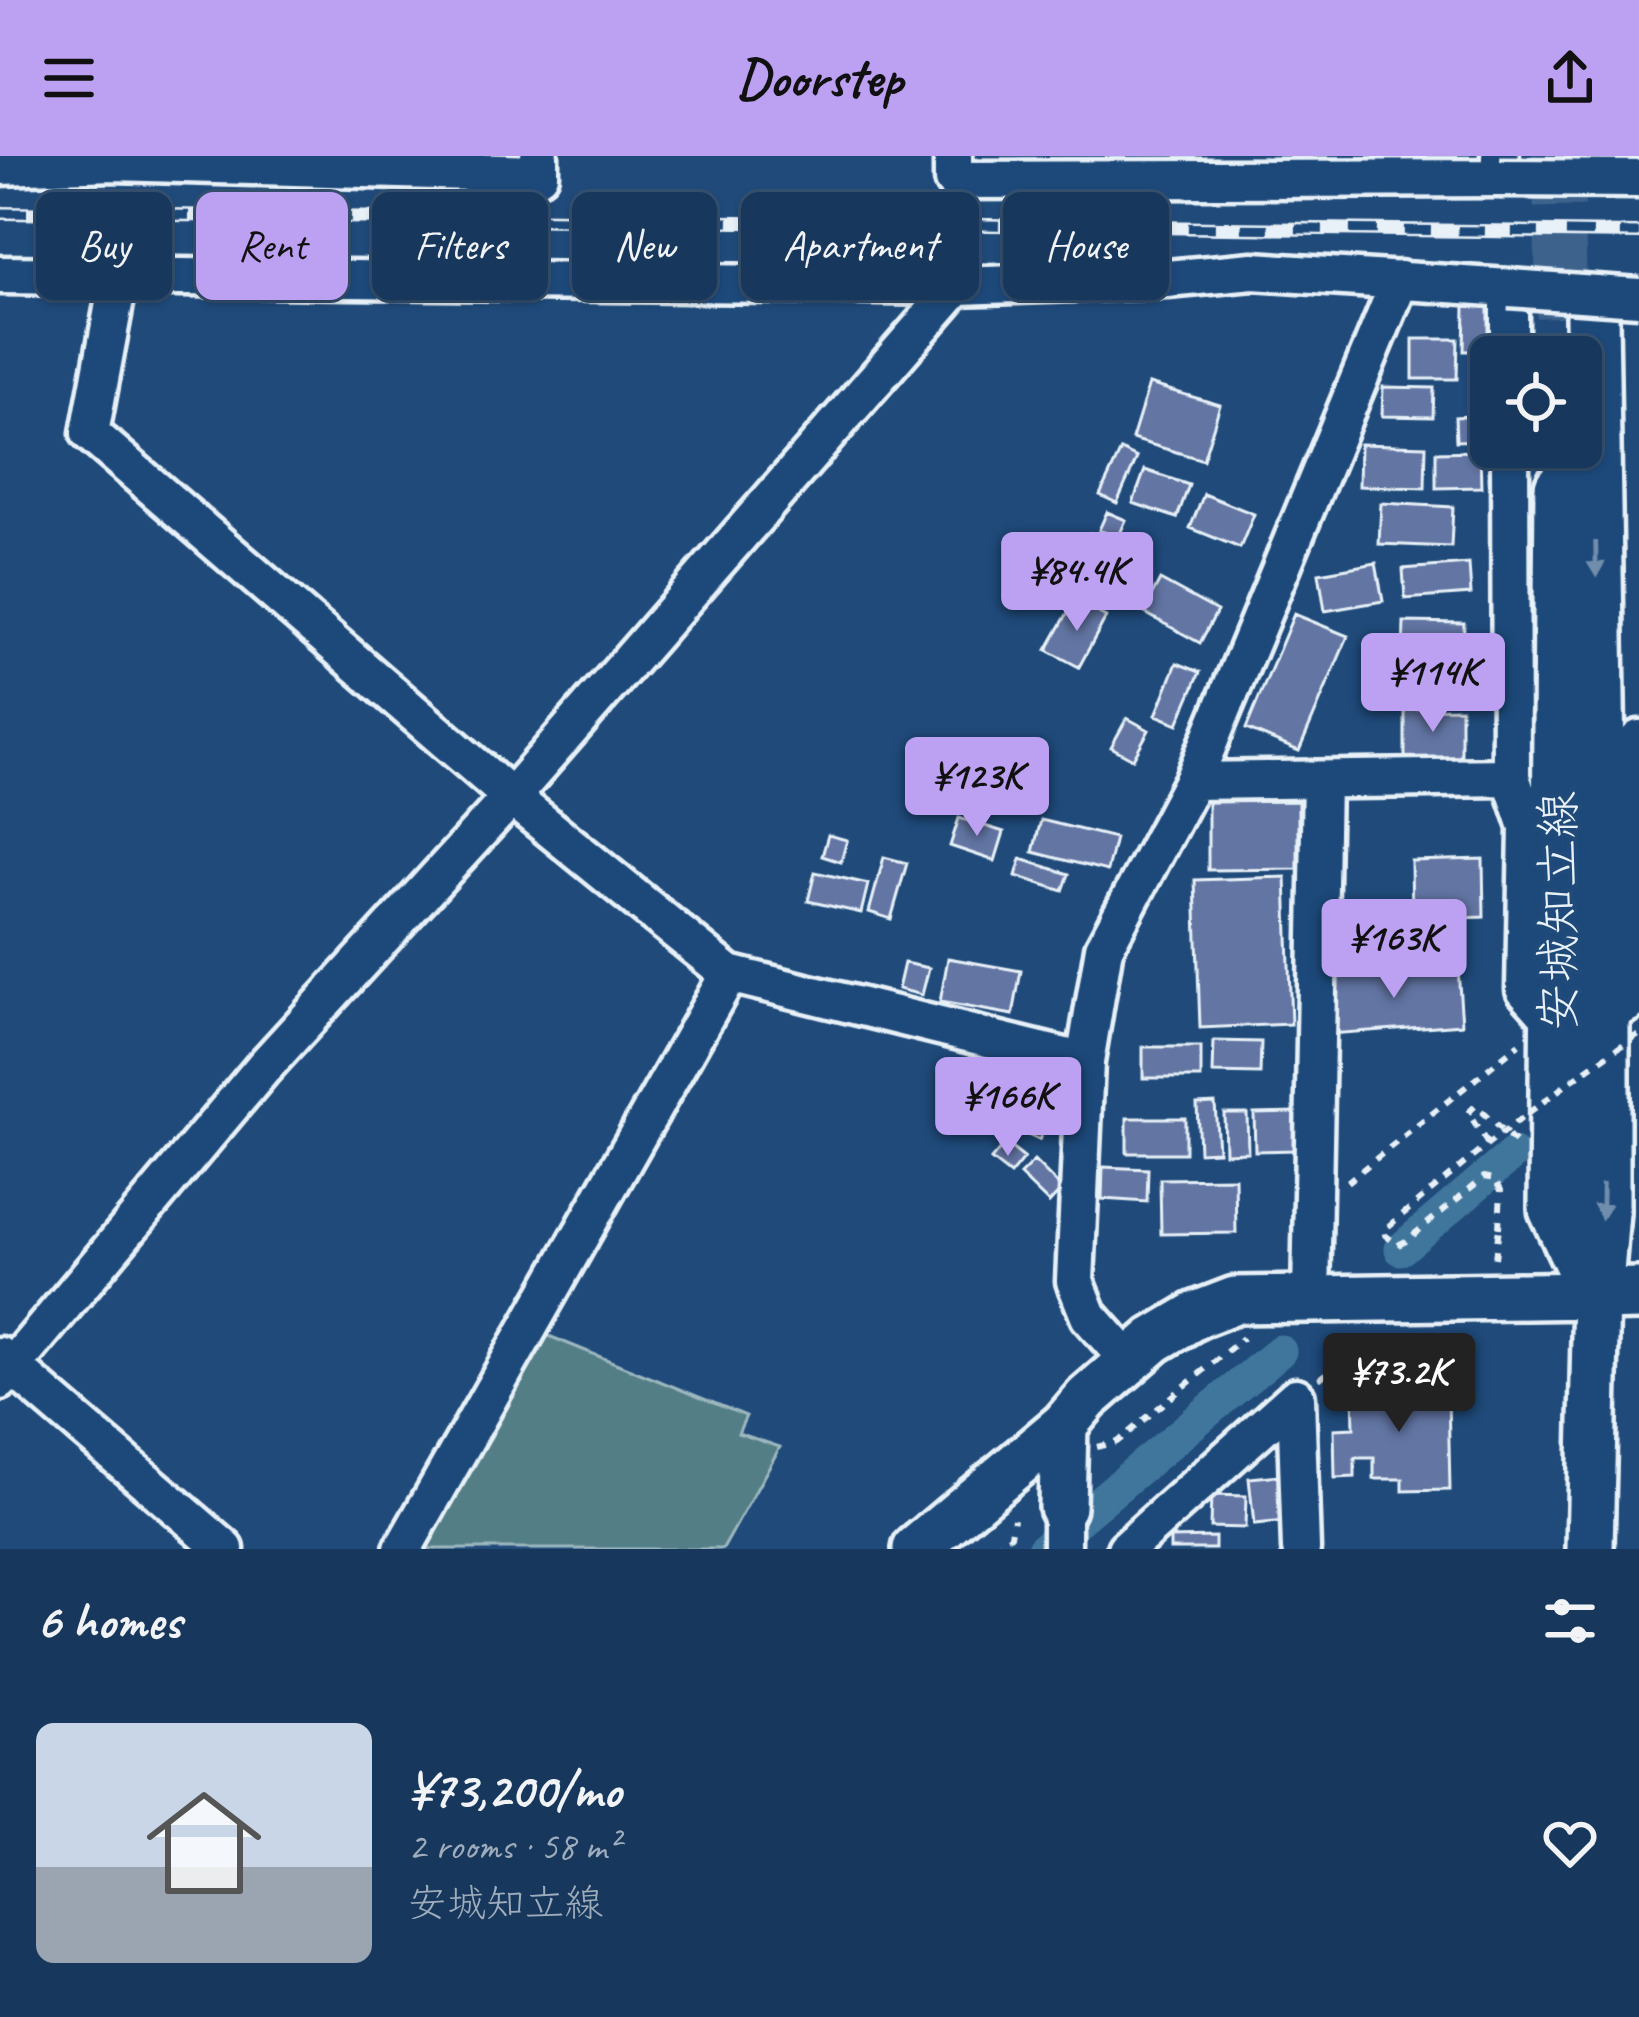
<!DOCTYPE html>
<meta charset="utf-8">
<style>
body{margin:0;font-family:Caveat,"Klee One",sans-serif;background:#203f62;color:#f1f3f6;height:100vh;display:flex;flex-direction:column;font-size:45px;white-space:nowrap}
*{box-sizing:border-box;margin:0}
p{font-size:39px;color:#9eacbb}
.icon{flex:none;width:66px;height:66px;fill:none;stroke:currentColor;stroke-width:2;stroke-linecap:round;stroke-linejoin:round}
.map{position:relative;height:1393px;overflow:hidden}
.sheet{display:flex;flex-direction:column;background:#17385c;flex:1}
.sheet>*{flex:none}
.top-card{position:absolute;left:36px;top:36px;width:1569px;height:108px;display:flex;gap:24px}
.buttons{position:absolute;left:1470px;top:180px;display:grid;gap:24px}
.buttons a{display:grid;place-items:center;width:132px;height:132px;border-radius:18px;background:#17385c;box-shadow:0 3px 9px #0004,0 0 0 3px #365272;font-size:60px}
.price{position:absolute;translate:-50% -102px;padding:0 27px;border-radius:12px;background:#bca0f2;color:#111;font-size:39px;line-height:78px;filter:drop-shadow(0 3px 6px #0008)}
.price::after{content:'';position:absolute;left:50%;top:72px;width:36px;height:27px;margin-left:-18px;background:inherit;clip-path:polygon(0 0,100% 0,50% 100%)}
.price.selected{background:#222;color:#fff}
ul{padding:0;list-style:none}
li{display:flex;align-items:center;gap:36px;height:300px;padding:0 36px}
li+li{border-top:3px solid #365272}
li span{display:grid;place-items:center;flex:none;width:336px;height:240px;border-radius:18px;color:#555}
li>.icon{margin-inline-start:auto}
span .icon{width:144px;height:144px;fill:#fffc;stroke-width:1}
li b{font-size:51px}
h2{display:flex;justify-content:space-between;align-items:center;height:144px;padding:0 36px;font-size:51px}
.chip{padding:0 42px;border-radius:18px;background:#17385c;box-shadow:0 3px 9px #0004,0 0 0 3px #365272;font-size:42px;line-height:108px}
.chip.selected{background:#bca0f2;color:#111}
header{display:flex;justify-content:space-between;align-items:center;height:156px;padding:0 36px;background:#bca0f2;color:#111;font-size:54px;font-weight:600}
.map>svg:first-child{display:block}
</style>
<header><svg class="icon" aria-label="menu" viewBox="0 0 24 24"><path d="M4 6h16M4 12h16M4 18h16"/></svg>Doorstep<svg class="icon" aria-label="share" viewBox="0 0 24 24"><path d="M12 15V3M7 8l5-5 5 5M5 13v7h14v-7"/></svg></header>
<div class="map">
<svg width="1639" height="1393" viewBox="0 0 1639 1393">
<rect width="100%" height="100%" fill="#1f4a7a"/>
<filter id="ink" filterUnits="userSpaceOnUse"><feTurbulence type="fractalNoise" baseFrequency=".00833" numOctaves="2"/><feDisplacementMap in="SourceGraphic" scale="24" xChannelSelector="R" yChannelSelector="G"/><feConvolveMatrix kernelMatrix="1 2 1 2 8 2 1 2 1" color-interpolation-filters="sRGB"/></filter>
<g filter="url(#ink)">
<path fill="#537e86" stroke="#9eb8bf" stroke-width="3" d="M544,1178L746,1260L738,1277L780,1291L723,1393H422Z"/>
<g fill="none" stroke-linecap="round" stroke-linejoin="round">
<path stroke="#40769c" stroke-width="33" d="M1401,1093L1513,998
M1043,1393L1280,1195"/>
</g>
<path fill="#6274a3" stroke="#e8f1f8" stroke-width="3" d="M1465,150H1497L1496,195H1464Z
M1413,183H1458L1457,223H1413Z
M1149,228L1220,249L1203,304L1132,283Z
M1383,231L1434,232L1433,261L1382,260Z
M1485,259L1486,284L1456,285L1455,261Z
M1360,288L1426,290L1425,332L1359,330Z
M1121,294L1137,302L1117,347L1100,339Z
M1480,295L1481,331L1436,332V296Z
M1145,314L1189,329L1177,362L1133,347Z
M1204,338L1254,358L1240,392L1190,372Z
M1381,347L1453,351L1451,391L1379,388Z
M1107,356L1126,364L1118,382L1099,374Z
M1090,377L1116,391L1100,419L1074,405Z
M1376,407L1383,445L1325,455L1319,417Z
M1469,408L1471,438L1405,443L1403,413Z
M1160,424L1217,455L1200,487L1143,456Z
M1075,444L1106,461L1079,511L1047,494Z
M1294,458L1348,480L1299,595L1246,573Z
M1404,466L1464,467L1463,499L1403,497Z
M1466,505L1467,535L1407,537L1406,508Z
M1177,507L1200,516L1178,568L1156,559Z
M1461,552V605H1405V553Z
M1127,562L1149,574L1133,603L1111,591Z
M1298,645V713L1208,714V646Z
M959,662L1004,676L995,705L950,690Z
M1041,664L1115,682L1107,715L1033,696Z
M828,679L847,684L841,706L822,700Z
M884,701L907,707L891,763L869,756Z
M1021,703L1069,718L1063,735L1016,720Z
M1483,703L1484,761L1412,764L1411,705Z
M815,716L868,728L861,757L808,745Z
M1286,721L1291,868L1200,872L1195,724Z
M948,802L1021,815L1013,859L940,846Z
M904,807L929,812L922,839L898,833Z
M1458,813L1462,868L1330,878L1326,822Z
M1214,885L1261,886L1260,918L1213,917Z
M1143,891H1201V922H1143Z
M1045,909L1068,920L1039,984L1015,973Z
M1215,947L1218,995L1199,996L1197,948Z
M1295,956V994L1255,995L1254,957Z
M1224,957H1247L1248,996L1225,997Z
M1127,962H1185V997H1127Z
M1005,987L1024,1002L1010,1019L991,1004Z
M1034,1005L1062,1033L1049,1047L1020,1019Z
M1103,1011L1148,1013L1147,1046L1102,1043Z
M1235,1022L1236,1077L1161,1078L1160,1023Z
M1441,1225V1239L1448,1238L1450,1334L1403,1335V1323H1374V1302H1355V1321L1335,1322L1334,1273L1354,1272L1353,1239L1374,1238V1226Z
M1281,1319L1285,1366L1254,1369L1249,1322Z
M1211,1339L1246,1340L1245,1372L1210,1371Z
M1215,1381V1393H1170V1382Z"/>
<g fill="none" stroke-linecap="round" stroke-linejoin="round">
<path stroke="#3d638d" stroke-width="51" stroke-dasharray="51 26" stroke-linecap="butt" d="M1558,0L1562,161"/>
<defs>
<path id="minor" d="M953,0V24L1500,22V0
M0,10L113,6L539,18V0
M0,119L957,130L1167,123L1253,115L1509,132V201
M119,121L90,277L511,641L729,818L1085,906
M1510,291L1511,621L1528,671L1525,833L1557,869
M1193,625L1511,621
M1603,861L1632,845L1637,827L1630,601L1639,583
M1311,1142L1321,625
M0,1200L225,1393
M1129,1205L1089,1160L1075,1125L1085,906L1104,792L1193,625L1400,124
M0,1225L263,912L511,641L957,130
M1062,1351V1393
M403,1393L729,818
M1126,1393L1296,1241L1301,1393"/>
<path id="tertiary" d="M1062,1351L1064,1269
M916,1393L1064,1269L1087,1242L1154,1184L1196,1159L1235,1144L1596,1139L1590,1393"/>
<path id="secondary" d="M1592,160L1603,861V1056L1596,1139
M1561,332L1555,1053L1595,1138
M1596,1139L1639,1138"/>
</defs>
<use href="#minor" stroke="#e8f1f8" stroke-width="45"/>
<use href="#tertiary" stroke="#e8f1f8" stroke-width="54"/>
<use href="#secondary" stroke="#e8f1f8" stroke-width="60"/>
<path stroke="#e8f1f8" stroke-width="6" stroke-dasharray="9 9" stroke-linecap="butt" d="M1487,987L1468,957L1475,950L1518,989
M1347,1026L1519,888
M1495,1102L1499,1072
M1319,1223L1372,1180
M1097,1291L1117,1286L1243,1182
M994,1393L1011,1379L1014,1362"/>
<use href="#minor" stroke="#1f4a7a" stroke-width="36"/>
<use href="#tertiary" stroke="#1f4a7a" stroke-width="45"/>
<use href="#secondary" stroke="#1f4a7a" stroke-width="51"/>
<defs>
<path id="rail" d="M0,57L1639,77"/>
</defs>
<use href="#rail" stroke="#e8f1f8" stroke-width="14"/>
<use href="#rail" stroke="#1f4a7a" stroke-width="9" stroke-dasharray="27" stroke-linecap="butt"/>
<defs>
<path id="minor-bridge" d="M1500,22L1639,23
M1509,132L1639,141"/>
</defs>
<use href="#minor-bridge" stroke="#e8f1f8" stroke-width="45" stroke-linecap="butt"/>
<path stroke="#e8f1f8" stroke-width="6" stroke-dasharray="9 9" stroke-linecap="butt" d="M1499,1072L1501,1034L1494,1023L1484,1021L1406,1085L1398,1089L1385,1079V1073C1468,1004 1549,937 1639,878"/>
<use href="#minor-bridge" stroke="#1f4a7a" stroke-width="36"/>
</g>
<defs><path id="oneway-solid" d="M-6-.8H1V-3.2L6.5 0L1 3.2V.8H-6Z" transform="scale(3)"/></defs>
<g fill="#6f8dac">
<use href="#oneway-solid" transform="translate(1596 403) rotate(89)"/>
<use href="#oneway-solid" transform="translate(1602 1045) rotate(91)"/>
</g>
</g>
<g text-anchor="middle" dominant-baseline="central" stroke-width="9" stroke-linejoin="round" paint-order="stroke">
<g font-size="48" fill="#e8f1f8" stroke="#1f4a7a">
<text transform="translate(1558 755) rotate(-90)">安城知立線</text>
</g>
</g>
</svg>
<div class="buttons">
<a><svg class="icon" aria-label="locate" viewBox="0 0 24 24"><circle cx="12" cy="12" r="6"/><path d="M12 2v4M12 18v4M2 12h4M18 12h4"/></svg></a>
</div>
<b class="price" style="left:1077px;top:478px">¥84.4K</b>
<b class="price" style="left:1433px;top:579px">¥114K</b>
<b class="price" style="left:977px;top:683px">¥123K</b>
<b class="price" style="left:1394px;top:845px">¥163K</b>
<b class="price" style="left:1008px;top:1003px">¥166K</b>
<b class="price selected" style="left:1399px;top:1279px">¥73.2K</b>
<div class="top-card">
<a class="chip">Buy</a>
<a class="chip selected">Rent</a>
<a class="chip">Filters</a>
<a class="chip">New</a>
<a class="chip">Apartment</a>
<a class="chip">House</a>
</div>
</div>
<section class="sheet">
<h2>6 homes<svg class="icon" aria-label="filters" viewBox="0 0 24 24"><path d="M4 7h16M4 17h16"/><circle cx="9" cy="7" r="2"/><circle cx="15" cy="17" r="2"/></svg></h2>
<ul>
<li><span style="background:linear-gradient(#c9d6e8 60%,#9aa5b1 0)"><svg class="icon" aria-label="home" viewBox="0 0 24 24"><path d="M3 11l9-7 9 7M6 9v11h12V9"/></svg></span><div><b>¥73,200/mo</b><p>2 rooms · 58 m²</p><p>安城知立線</p></div><svg class="icon" aria-label="heart" viewBox="0 0 24 24"><path d="M12 20l-8-8c-3-5 5-10 8-4 3-6 11-1 8 4z"/></svg></li>
</ul>
</section>
